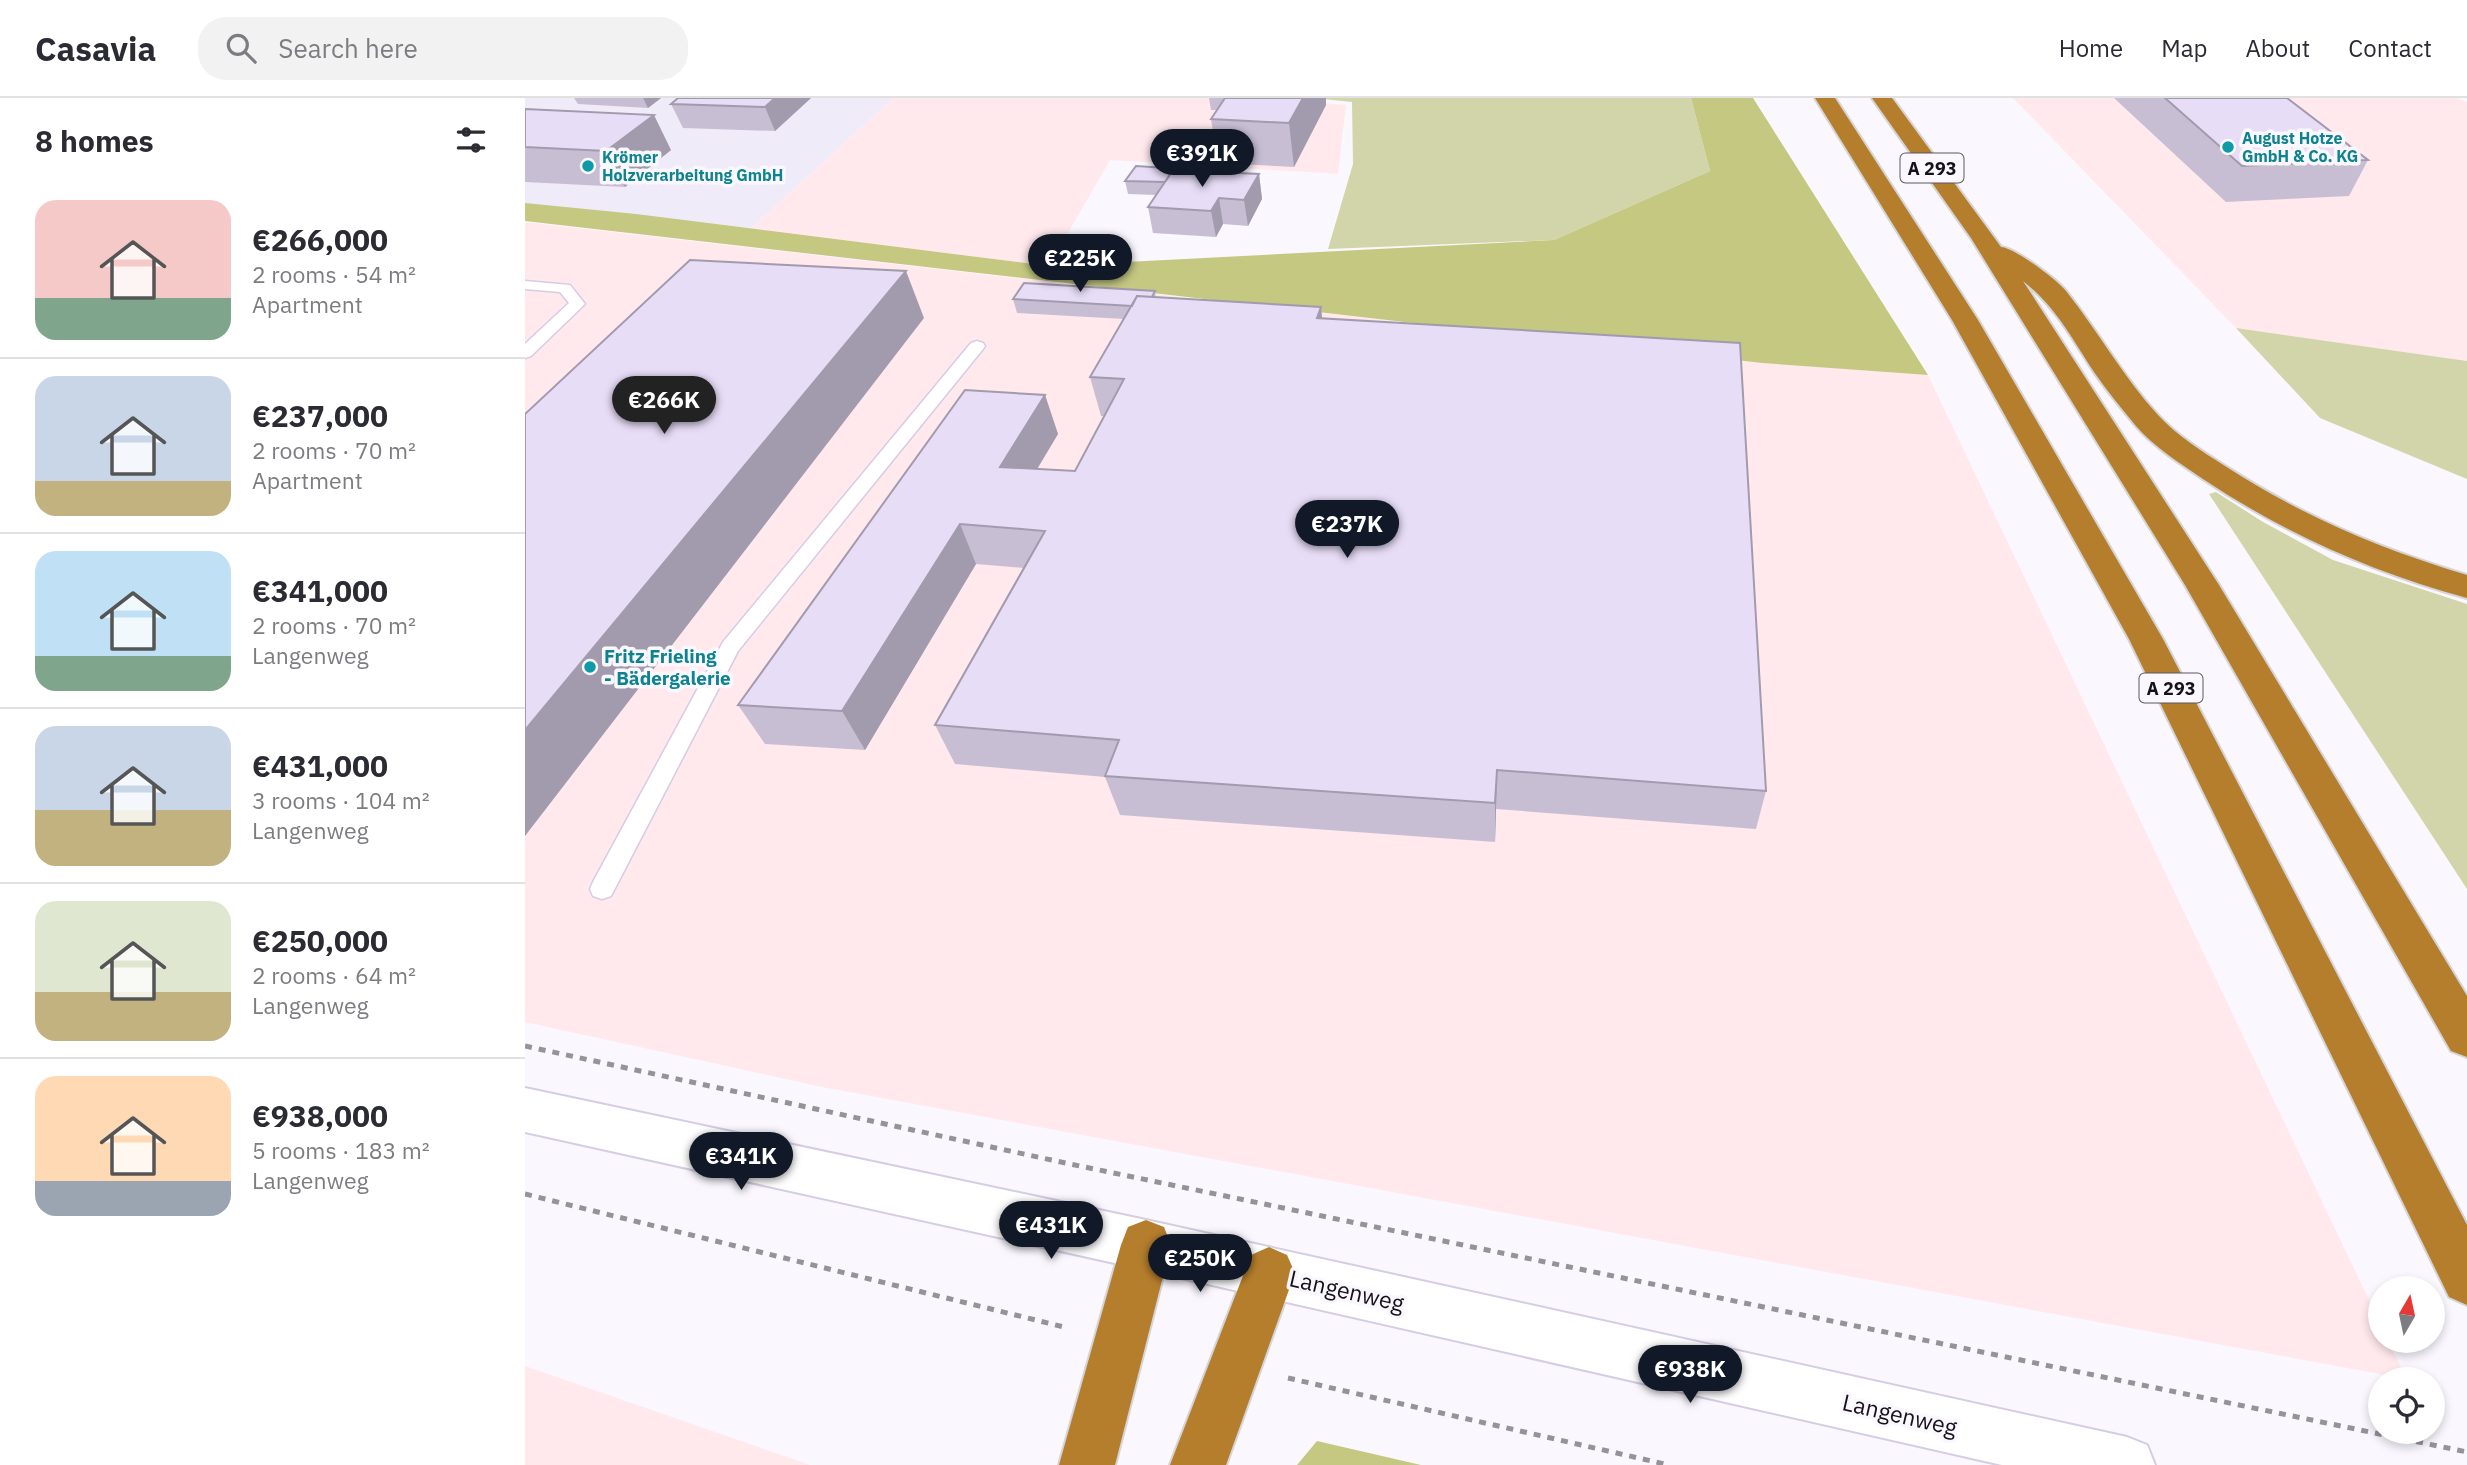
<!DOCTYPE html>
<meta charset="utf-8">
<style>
body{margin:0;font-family:"IBM Plex Sans",sans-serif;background:#f2f2f3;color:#2b2b33;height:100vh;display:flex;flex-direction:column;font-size:26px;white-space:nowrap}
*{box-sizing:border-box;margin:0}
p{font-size:23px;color:#7c7c81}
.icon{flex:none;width:38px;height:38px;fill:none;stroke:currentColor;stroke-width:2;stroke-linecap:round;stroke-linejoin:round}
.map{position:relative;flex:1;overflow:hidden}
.sheet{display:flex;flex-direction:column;background:#fff;width:525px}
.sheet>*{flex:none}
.needle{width:46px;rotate:9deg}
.fabs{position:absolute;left:1843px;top:1178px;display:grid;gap:14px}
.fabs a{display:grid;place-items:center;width:77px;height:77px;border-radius:50%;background:#fff;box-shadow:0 4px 10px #0003;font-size:35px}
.price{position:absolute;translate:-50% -60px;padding:0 16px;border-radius:24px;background:#111827;color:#fff;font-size:23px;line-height:46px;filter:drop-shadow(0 2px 4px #0008)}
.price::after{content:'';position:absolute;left:50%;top:42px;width:21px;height:16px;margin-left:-10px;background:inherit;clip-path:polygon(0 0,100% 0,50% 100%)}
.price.current{background:#222;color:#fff}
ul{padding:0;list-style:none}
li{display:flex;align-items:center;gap:21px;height:175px;padding:0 35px}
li+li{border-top:2px solid #e1e1e2}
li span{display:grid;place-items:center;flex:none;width:196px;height:140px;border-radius:21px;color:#555}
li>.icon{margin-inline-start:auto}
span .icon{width:84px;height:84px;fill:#fffc;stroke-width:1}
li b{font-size:30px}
h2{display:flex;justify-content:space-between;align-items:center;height:84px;padding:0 35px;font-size:30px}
header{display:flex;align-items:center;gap:42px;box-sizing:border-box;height:98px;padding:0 35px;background:#fff;border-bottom:2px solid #e1e1e2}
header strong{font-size:33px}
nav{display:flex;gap:38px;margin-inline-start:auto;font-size:24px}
.search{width:490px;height:63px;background:#f2f2f3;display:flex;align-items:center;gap:18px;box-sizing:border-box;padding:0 24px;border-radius:28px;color:#7c7c81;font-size:26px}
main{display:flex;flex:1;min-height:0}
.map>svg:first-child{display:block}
</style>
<header>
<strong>Casavia</strong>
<div class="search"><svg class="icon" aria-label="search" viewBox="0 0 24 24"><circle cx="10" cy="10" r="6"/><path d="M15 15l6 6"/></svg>Search here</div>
<nav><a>Home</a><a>Map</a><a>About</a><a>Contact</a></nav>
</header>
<main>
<section class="sheet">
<h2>8 homes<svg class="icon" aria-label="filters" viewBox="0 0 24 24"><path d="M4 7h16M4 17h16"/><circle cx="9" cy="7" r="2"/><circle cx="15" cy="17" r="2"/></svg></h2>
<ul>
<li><span style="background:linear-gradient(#f6c9c9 70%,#7fa58c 0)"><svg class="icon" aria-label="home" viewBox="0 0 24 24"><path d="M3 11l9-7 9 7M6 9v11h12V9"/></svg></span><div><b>€266,000</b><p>2 rooms · 54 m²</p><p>Apartment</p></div></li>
<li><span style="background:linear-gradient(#c9d6e8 75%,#c2b280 0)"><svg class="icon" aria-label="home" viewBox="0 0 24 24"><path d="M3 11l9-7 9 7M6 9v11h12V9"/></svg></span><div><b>€237,000</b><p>2 rooms · 70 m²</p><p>Apartment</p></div></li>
<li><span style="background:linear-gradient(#bfe0f5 75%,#7fa58c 0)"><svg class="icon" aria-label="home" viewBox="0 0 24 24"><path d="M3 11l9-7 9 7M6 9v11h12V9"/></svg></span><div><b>€341,000</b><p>2 rooms · 70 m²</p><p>Langenweg</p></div></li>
<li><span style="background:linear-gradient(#c9d6e8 60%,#c2b280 0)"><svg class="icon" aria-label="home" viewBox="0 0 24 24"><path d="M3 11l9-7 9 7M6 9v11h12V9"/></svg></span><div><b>€431,000</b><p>3 rooms · 104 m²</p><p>Langenweg</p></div></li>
<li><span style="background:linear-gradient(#dfe7d0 65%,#c2b280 0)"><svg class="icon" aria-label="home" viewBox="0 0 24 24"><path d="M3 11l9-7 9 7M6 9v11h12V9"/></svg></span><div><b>€250,000</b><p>2 rooms · 64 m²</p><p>Langenweg</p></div></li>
<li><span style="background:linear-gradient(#ffd9b3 75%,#9aa5b1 0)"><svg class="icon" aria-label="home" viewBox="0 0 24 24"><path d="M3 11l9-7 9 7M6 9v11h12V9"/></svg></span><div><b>€938,000</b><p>5 rooms · 183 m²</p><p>Langenweg</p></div></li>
</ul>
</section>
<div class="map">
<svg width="1942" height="1367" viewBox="0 0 1942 1367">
<rect width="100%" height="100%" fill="#faf8fe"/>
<path fill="#ffe9ed" d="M368,0H741L821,7L813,76L585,62L524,168L226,130Z
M1488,0H1932L1942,4V263L1711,230Z
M0,124L1237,265L1403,277L1855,1225V1242L1863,1243L1882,1281L297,989L0,924Z
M0,1268L285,1367H0Z"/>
<path fill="#f0ebf8" d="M0,0H368L226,130L0,106Z"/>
<path fill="#d1d5a9" d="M787,0H1166L1185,73L1029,142L803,151L828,66L827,4Z
M1711,230L1942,263V381L1795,320Z
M1691,394L1738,424L1808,462L1942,506V791L1684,396Z"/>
<path fill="#c4c880" d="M1166,0H1228L1403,277L1237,265L0,123V105L111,116L524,168L1029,142L1185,73Z
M792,1343L896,1367H772Z"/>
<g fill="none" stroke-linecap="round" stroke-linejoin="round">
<defs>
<path id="service" d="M0,183L45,187L60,206L6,258L0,260V246L44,205L35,194L0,191Z
M452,243L458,245L460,248L458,251L213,553L86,798L77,801L68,798L65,791L68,784L198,544L446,245Z"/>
<path id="minor" d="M0,990L621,1122L639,1129L646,1147L639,1165L621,1172L0,1034Z"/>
<path id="tertiary" d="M621,1122L1602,1339L1622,1347L1630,1367H1477L621,1172L603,1165L596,1147L603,1129Z"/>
<path id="motorway" d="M1290,0H1310L1453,222L1638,541L1942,1127V1207L1924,1199L1604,541L1427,222Z
M1347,0H1367L1476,149C1490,150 1531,181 1541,193C1573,233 1598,279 1633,317C1651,337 1678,354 1700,368C1779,419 1853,450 1942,477V500C1847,474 1759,435 1678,381C1656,366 1629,349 1611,328C1597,311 1582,293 1569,274C1546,239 1531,209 1498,183L1694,487L1942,898V959L1926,953L1660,487L1446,140Z
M621,1122L639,1129L646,1147L590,1367H534L596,1147L603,1129Z
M744,1149L762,1157L770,1175L701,1367H645L726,1157Z"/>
</defs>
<use href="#service" stroke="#d6cce4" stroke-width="3"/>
<use href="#minor" stroke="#d6cce4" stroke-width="4"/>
<use href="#tertiary" stroke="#d6cce4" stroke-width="4"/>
<use href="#motorway" stroke="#d5d4d6" stroke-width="4"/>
<path stroke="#959299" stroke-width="5" stroke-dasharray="7 7" stroke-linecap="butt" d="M0,948L545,1066L1942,1354
M0,1096L543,1230
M763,1280L1144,1367"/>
<use href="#service" fill="#fff" fill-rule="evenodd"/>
<use href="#minor" fill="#fff" fill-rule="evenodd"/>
<use href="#tertiary" fill="#fff" fill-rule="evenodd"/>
<use href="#motorway" fill="#b57e2c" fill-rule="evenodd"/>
</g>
<path fill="#c8bed4" d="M49,0H136L123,10L53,6Z
M286,0L250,33L158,30L146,6Z
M684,0H801V7L769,69L693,65L686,21L692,12H686Z
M1589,0H1762L1843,62L1824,98L1701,104Z
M0,11L146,52L100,89L0,84Z
M673,73L734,76L737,101L723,128L698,126L691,139L628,135L623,109L631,97L603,96L600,83Z
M630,193L631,200L797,221L1241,693L1231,731L971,711L970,744L595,717L580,679L430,666L410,627L499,470L451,466L340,652L240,646L213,607L520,297L533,336L512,371L550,373L579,318H576L565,279L599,221L492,215L488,201Z"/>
<path fill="#a29bad" d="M118,0H136L123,10Z
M250,0H286L250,33L240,9Z
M778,0H801V7L769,69L764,25Z
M129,17L146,52L100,89L81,53Z
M734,76L737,101L723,128L719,102Z
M694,100L698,126L691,139L686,113Z
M381,173L399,220L0,738V632Z
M796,209L800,248L792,220Z
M520,297L533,336L490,408L475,369Z
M435,426L451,466L340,652L317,613Z
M972,672L971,711L970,744V705Z"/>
<path fill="#e8ddf7" stroke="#a29bad" stroke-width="2" d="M153,0H250L240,9L146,6Z
M700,0H778L764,25L686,21Z
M1640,0H1762L1843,62L1717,68Z
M0,11L129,17L81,53L0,49Z
M611,68L673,72L672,73L648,72L640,84L600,83Z
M648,72L734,76L719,102L694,100L686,113L623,109Z
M165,162L381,173L0,632V316Z
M499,185L630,193L627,199L612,198L607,208L488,201Z
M612,198L796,209L792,220L1215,245L1241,693L972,672L970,705L580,678L594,642L410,627L520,433L435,426L317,613L213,607L440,292L520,297L475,369L550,373L599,281L565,279Z"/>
<g fill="#0f9aa8" stroke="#faf8fe" stroke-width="2.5">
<circle cx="1703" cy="49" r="7"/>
<circle cx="63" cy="68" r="7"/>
<circle cx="65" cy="569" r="7"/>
</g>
<g text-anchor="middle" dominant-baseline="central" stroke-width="7" stroke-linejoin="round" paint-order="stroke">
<g font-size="16" font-weight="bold" fill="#0d838f" stroke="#faf8fe" text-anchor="start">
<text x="1717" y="40">August Hotze<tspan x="1717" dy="18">GmbH &amp; Co. KG</tspan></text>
<text x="77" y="59">Krömer<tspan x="77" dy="18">Holzverarbeitung GmbH</tspan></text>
</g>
<g fill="#faf8fe" stroke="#5a575f" stroke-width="2">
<rect x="1375.5" y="55.5" width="63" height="29" rx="5"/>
<rect x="1614.5" y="575.5" width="63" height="29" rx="5"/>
</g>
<g font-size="18" font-weight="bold" fill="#16121b">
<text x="1407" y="70">A 293</text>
<text x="1646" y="590">A 293</text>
</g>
<g font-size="19" font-weight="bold" fill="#0d838f" stroke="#faf8fe" text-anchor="start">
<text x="79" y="558">Fritz Frieling<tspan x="79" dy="22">- Bädergalerie</tspan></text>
</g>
<g font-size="23" fill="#16121b" stroke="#faf8fe">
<text transform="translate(822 1192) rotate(13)">Langenweg</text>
<text transform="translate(1375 1316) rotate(13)">Langenweg</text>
</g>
</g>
</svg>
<div class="fabs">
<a><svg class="needle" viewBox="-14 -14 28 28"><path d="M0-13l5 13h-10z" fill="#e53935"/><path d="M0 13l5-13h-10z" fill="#7c7c81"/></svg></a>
<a><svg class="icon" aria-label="locate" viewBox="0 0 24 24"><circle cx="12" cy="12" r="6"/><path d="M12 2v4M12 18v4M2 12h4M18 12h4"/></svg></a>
</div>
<b class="price" style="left:677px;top:91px">€391K</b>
<b class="price" style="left:555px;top:196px">€225K</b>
<b class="price current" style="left:139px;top:338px">€266K</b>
<b class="price" style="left:822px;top:462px">€237K</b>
<b class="price" style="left:216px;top:1094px">€341K</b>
<b class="price" style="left:526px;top:1163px">€431K</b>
<b class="price" style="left:675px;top:1196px">€250K</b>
<b class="price" style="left:1165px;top:1307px">€938K</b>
</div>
</main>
